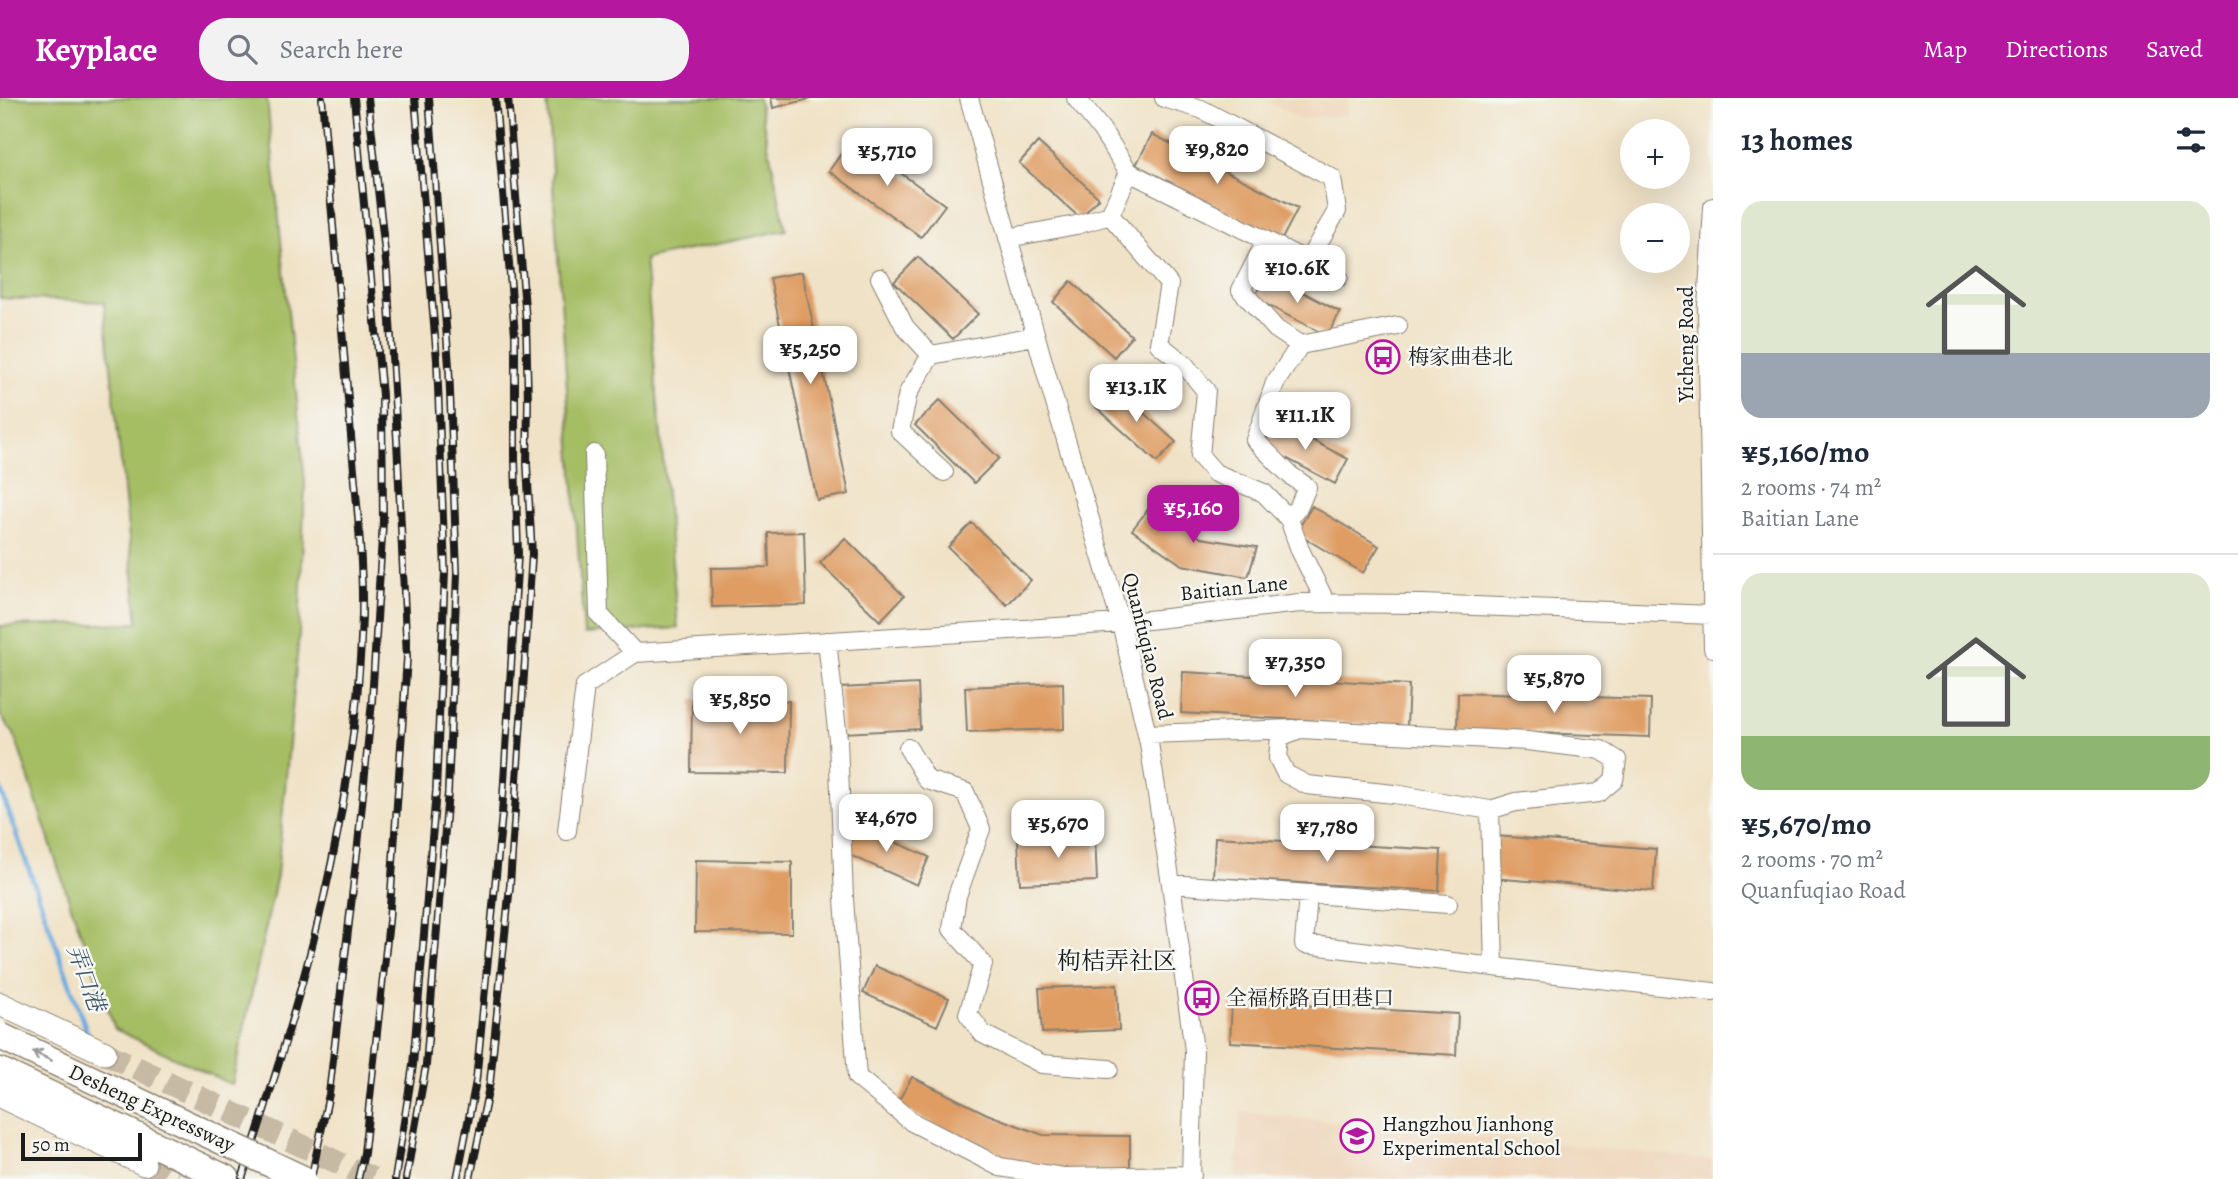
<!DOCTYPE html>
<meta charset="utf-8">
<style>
body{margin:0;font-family:Alegreya,"Noto Serif SC",serif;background:#f2f2f3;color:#1f2937;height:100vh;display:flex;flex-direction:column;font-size:26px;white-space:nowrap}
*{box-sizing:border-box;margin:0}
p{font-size:23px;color:#747a83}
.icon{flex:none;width:38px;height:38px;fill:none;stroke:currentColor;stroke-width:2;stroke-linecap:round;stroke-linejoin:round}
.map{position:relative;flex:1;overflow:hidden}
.sheet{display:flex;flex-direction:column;background:#fff;width:525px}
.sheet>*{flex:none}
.controls{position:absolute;left:1620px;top:21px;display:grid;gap:14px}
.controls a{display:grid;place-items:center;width:70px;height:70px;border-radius:50%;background:#fff;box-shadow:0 7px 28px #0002;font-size:35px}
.scale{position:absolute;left:21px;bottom:18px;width:121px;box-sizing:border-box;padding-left:7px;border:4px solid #1c1c1c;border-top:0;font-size:19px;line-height:24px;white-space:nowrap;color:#1c1c1c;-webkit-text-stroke:5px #f6f6f2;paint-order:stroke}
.price{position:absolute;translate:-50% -60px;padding:0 16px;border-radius:14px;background:#fff;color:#222;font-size:23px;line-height:46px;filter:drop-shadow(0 2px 4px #0008)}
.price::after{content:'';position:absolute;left:50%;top:42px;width:21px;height:16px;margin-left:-10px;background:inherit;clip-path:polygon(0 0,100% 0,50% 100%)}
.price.selected{background:#b5179e;color:#fff}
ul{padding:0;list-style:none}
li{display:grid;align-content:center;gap:14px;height:371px;padding:0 28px}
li+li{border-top:2px solid #e0e1e3}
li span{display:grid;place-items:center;height:217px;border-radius:21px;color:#555}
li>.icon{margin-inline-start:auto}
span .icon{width:126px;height:126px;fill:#fffc;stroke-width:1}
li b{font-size:30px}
h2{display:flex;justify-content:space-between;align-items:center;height:84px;padding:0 28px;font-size:30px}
header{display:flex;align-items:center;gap:42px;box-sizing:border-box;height:98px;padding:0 35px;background:#b5179e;color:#fff}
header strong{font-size:33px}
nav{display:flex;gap:38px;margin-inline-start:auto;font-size:24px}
.search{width:490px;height:63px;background:#f2f2f3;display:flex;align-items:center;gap:18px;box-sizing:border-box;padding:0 24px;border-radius:28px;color:#747a83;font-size:26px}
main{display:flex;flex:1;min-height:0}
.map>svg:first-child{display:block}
</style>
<header>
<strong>Keyplace</strong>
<div class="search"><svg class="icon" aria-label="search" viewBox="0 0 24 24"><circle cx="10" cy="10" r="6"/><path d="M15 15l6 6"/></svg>Search here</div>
<nav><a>Map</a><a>Directions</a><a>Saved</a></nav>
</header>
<main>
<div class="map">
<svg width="1713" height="1081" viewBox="0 0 1713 1081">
<rect width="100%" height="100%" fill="#f6f6f2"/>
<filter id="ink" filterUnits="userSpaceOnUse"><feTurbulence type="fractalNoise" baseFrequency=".0143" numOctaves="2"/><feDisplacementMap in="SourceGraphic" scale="14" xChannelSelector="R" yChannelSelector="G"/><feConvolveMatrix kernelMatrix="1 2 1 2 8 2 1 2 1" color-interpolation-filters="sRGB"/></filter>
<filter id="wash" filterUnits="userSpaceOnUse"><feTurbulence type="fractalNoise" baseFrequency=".00686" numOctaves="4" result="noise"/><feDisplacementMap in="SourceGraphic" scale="28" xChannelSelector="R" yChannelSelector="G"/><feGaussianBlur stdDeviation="1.57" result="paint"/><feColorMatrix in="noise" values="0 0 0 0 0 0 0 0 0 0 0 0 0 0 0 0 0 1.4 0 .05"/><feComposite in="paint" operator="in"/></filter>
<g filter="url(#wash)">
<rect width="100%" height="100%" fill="#f0e2c6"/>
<path fill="#efd6bb" d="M1261,0H1346L1347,17L1300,21Z
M1241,1014L1712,1062V1081H1235Z"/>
<path fill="#a5bd63" stroke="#606c40" stroke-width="2" d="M0,0H267L305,385L299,537L277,777L232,987L115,931L70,805L14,636L0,617V528L138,525L104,204L0,200Z
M547,0H758L786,132L645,161L678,530L584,536Z"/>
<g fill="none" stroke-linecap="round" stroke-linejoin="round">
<path stroke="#6cabdf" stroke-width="5" d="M0,690L89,940"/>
</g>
<g id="blocks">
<path fill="#df9d64" d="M771,0H810V1L773,10Z
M1152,36L1298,110L1282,141L1136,67Z
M852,40L945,107L921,139L829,73Z
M1038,44L1099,100L1080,120L1019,65Z
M918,159L978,216L953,241L894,184Z
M802,174L849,396L817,402L770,180Z
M1267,175L1340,214L1327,238L1254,200Z
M1071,183L1132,238L1114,259L1053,204Z
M1115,289L1176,344L1157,364L1096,309Z
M940,302L999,360L974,385L915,327Z
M1276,323L1348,361L1335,386L1263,348Z
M1153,405L1201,440L1257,449L1248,479L1182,467L1132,432Z
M1312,408L1379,448L1363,475L1296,435Z
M972,425L1031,482L1007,507L948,449Z
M804,434L806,507L712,509L711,470L769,469L768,435Z
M845,440L904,498L880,523L820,465Z
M1183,574L1409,587L1407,628L1181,615Z
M1063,585L1064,631L967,634L965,589Z
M918,586L920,631L843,635L840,590Z
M1458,595L1651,601L1650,639L1457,632Z
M692,602L789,603L788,675L691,674Z
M855,726L929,759L917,787L843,754Z
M1095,738L1097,783L1020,786L1018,741Z
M1496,738L1656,751L1653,793L1492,780Z
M1215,739L1441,752L1439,793L1213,780Z
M696,762L792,764V835L695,834Z
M875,868L949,900L937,928L863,895Z
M1117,887L1119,932L1042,935L1039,890Z
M1232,903L1458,916L1456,957L1230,944Z
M912,979L987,1016L1043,1037L1130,1038V1076L1074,1074L1007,1064L896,1007Z"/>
</g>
</g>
<g filter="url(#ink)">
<use href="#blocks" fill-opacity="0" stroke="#867f71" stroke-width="2"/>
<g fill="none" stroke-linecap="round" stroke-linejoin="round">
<path stroke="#c6baa4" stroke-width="23" stroke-dasharray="23 11" stroke-linecap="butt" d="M105,955L373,1081
M144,1066L176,1081"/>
<defs>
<path id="minor" d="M969,0L1049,285L1121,525L1149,645L1171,786L1194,952L1191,1081
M1076,0L1101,31L1129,74L1339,179
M1164,0L1201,11L1332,80L1337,113L1307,164
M1713,109L1707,209L1713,550
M1110,117L1129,74
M1008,140L1076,127L1110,117L1169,186L1159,246L1185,267L1206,293L1200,358L1215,375L1264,395L1289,421L1300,452L1326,505
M1266,143L1241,192L1276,231L1300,247L1275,285L1255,342L1290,377L1307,389L1299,408L1289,421
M880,180L905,229L931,257L908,295L900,333L944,374
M1300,247L1398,228
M931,257L1035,238
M594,356L599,516L635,555
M827,543L838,641L844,801L857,979L912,1024L1000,1069L1063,1079L1192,1077
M635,555L1121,525L1300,505L1422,506L1713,517
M1300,631L1527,643L1601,652L1617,662L1614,682L1599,695L1516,704L1490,712L1394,696L1307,687L1286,676L1278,660L1280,639Z
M1147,636L1293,631
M908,650L927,682L965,694L981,731L957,798L952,831L983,866L968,916L983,936L1042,966L1109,971
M1490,712L1494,869L1713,894
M567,733L585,588L635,555
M1171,786L1448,806
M1308,796L1304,846L1494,869"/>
<path id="major" d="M0,906L105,955
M0,998L144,1066"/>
<path id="highway" d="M0,973L227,1081"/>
</defs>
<use href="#minor" stroke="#867f71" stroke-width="20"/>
<use href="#major" stroke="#867f71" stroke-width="25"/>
<use href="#highway" stroke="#867f71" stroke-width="29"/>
<use href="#minor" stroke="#fff" stroke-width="18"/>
<use href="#major" stroke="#fff" stroke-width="23"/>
<use href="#highway" stroke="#fff" stroke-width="26"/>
<defs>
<path id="rail" d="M242,1081C303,896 357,713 362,517C363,449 354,381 349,313C340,209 331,104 322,0
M311,1081L329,996L358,747L372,603L383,423L382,297L354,0
M358,1081L364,1055L389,823L407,560L397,342L387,173L368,0
M395,1081L413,967L436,693L445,473L437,262L415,0
M406,1081L426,967L448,694L457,475L449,268L429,0
M457,1081L476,983L502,716L518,455L515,363V237L495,0
M470,1081L490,984L510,787L532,456L527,367L528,305L526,222L508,0"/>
</defs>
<use href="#rail" stroke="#1c1c1c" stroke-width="8"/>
<use href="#rail" stroke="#f6f6f2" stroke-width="5" stroke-dasharray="16" stroke-linecap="butt"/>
<defs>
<path id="highway-bridge" d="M0,938L303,1081"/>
</defs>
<use href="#highway-bridge" stroke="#867f71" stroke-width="29" stroke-linecap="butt"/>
<use href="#highway-bridge" stroke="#fff" stroke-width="26"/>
</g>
<defs><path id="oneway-shaft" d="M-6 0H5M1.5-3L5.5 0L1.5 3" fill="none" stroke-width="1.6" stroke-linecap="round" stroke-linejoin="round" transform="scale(1.75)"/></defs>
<use stroke="#999" href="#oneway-shaft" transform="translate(42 958) rotate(-155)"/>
</g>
<defs>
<symbol id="bus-ring" viewBox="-11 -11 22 22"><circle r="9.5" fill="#f6f6f2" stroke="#b5179e" stroke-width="1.5"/><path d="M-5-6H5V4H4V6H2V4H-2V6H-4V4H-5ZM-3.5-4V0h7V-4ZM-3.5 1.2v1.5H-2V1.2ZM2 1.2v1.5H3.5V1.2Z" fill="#b5179e"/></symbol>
<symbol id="school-ring" viewBox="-11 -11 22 22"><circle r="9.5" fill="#f6f6f2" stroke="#b5179e" stroke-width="1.5"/><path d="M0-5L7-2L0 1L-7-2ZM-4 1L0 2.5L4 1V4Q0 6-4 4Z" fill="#b5179e"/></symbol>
</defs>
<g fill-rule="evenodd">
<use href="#bus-ring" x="1364" y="240" width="38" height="38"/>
<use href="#bus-ring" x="1183" y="881" width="38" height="38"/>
<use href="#school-ring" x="1338" y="1019" width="38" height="38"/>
</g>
<g text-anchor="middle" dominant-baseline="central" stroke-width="5" stroke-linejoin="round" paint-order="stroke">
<g font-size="21" fill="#1c1c1c" stroke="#f6f6f2">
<text transform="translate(1686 246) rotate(-90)">Yicheng Road</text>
<text transform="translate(1234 490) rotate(-6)">Baitian Lane</text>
<text transform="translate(1148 548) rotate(76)">Quanfuqiao Road</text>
<text transform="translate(152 1010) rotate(25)">Desheng Expressway</text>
</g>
<g font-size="21" fill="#1c1c1c" stroke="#f6f6f2" text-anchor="start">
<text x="1408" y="259">梅家曲巷北</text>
<text x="1226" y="900">全福桥路百田巷口</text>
<text x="1382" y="1026">Hangzhou Jianhong<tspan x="1382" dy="24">Experimental School</tspan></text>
</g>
<g font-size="23" font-style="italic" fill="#3c556a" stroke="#f6f6f2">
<text transform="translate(86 880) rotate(70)">弄口港</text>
</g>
<g font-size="24" fill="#1c1c1c" stroke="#f6f6f2">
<text x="1117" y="863">枸桔弄社区</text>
</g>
</g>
</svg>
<div class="controls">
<a>+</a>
<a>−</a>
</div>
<div class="scale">50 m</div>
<b class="price" style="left:1217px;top:88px">¥9,820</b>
<b class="price" style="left:887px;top:90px">¥5,710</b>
<b class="price" style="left:1297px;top:207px">¥10.6K</b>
<b class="price" style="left:810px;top:288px">¥5,250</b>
<b class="price" style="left:1136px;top:326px">¥13.1K</b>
<b class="price" style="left:1305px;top:354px">¥11.1K</b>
<b class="price selected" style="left:1193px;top:447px">¥5,160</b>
<b class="price" style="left:1295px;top:601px">¥7,350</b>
<b class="price" style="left:1554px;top:617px">¥5,870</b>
<b class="price" style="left:740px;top:638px">¥5,850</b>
<b class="price" style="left:886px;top:756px">¥4,670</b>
<b class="price" style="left:1058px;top:762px">¥5,670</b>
<b class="price" style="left:1327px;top:766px">¥7,780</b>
</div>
<section class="sheet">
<h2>13 homes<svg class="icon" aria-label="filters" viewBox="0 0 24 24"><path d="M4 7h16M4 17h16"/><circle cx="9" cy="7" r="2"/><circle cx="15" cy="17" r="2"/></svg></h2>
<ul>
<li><span style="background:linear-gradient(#dfe7d0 70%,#9aa5b1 0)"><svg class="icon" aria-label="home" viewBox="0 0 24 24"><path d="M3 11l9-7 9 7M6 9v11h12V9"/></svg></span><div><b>¥5,160/mo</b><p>2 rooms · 74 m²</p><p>Baitian Lane</p></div></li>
<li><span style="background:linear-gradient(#dfe7d0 75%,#8fb573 0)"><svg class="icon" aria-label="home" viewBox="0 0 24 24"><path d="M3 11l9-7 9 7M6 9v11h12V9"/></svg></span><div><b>¥5,670/mo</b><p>2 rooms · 70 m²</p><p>Quanfuqiao Road</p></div></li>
</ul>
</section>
</main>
